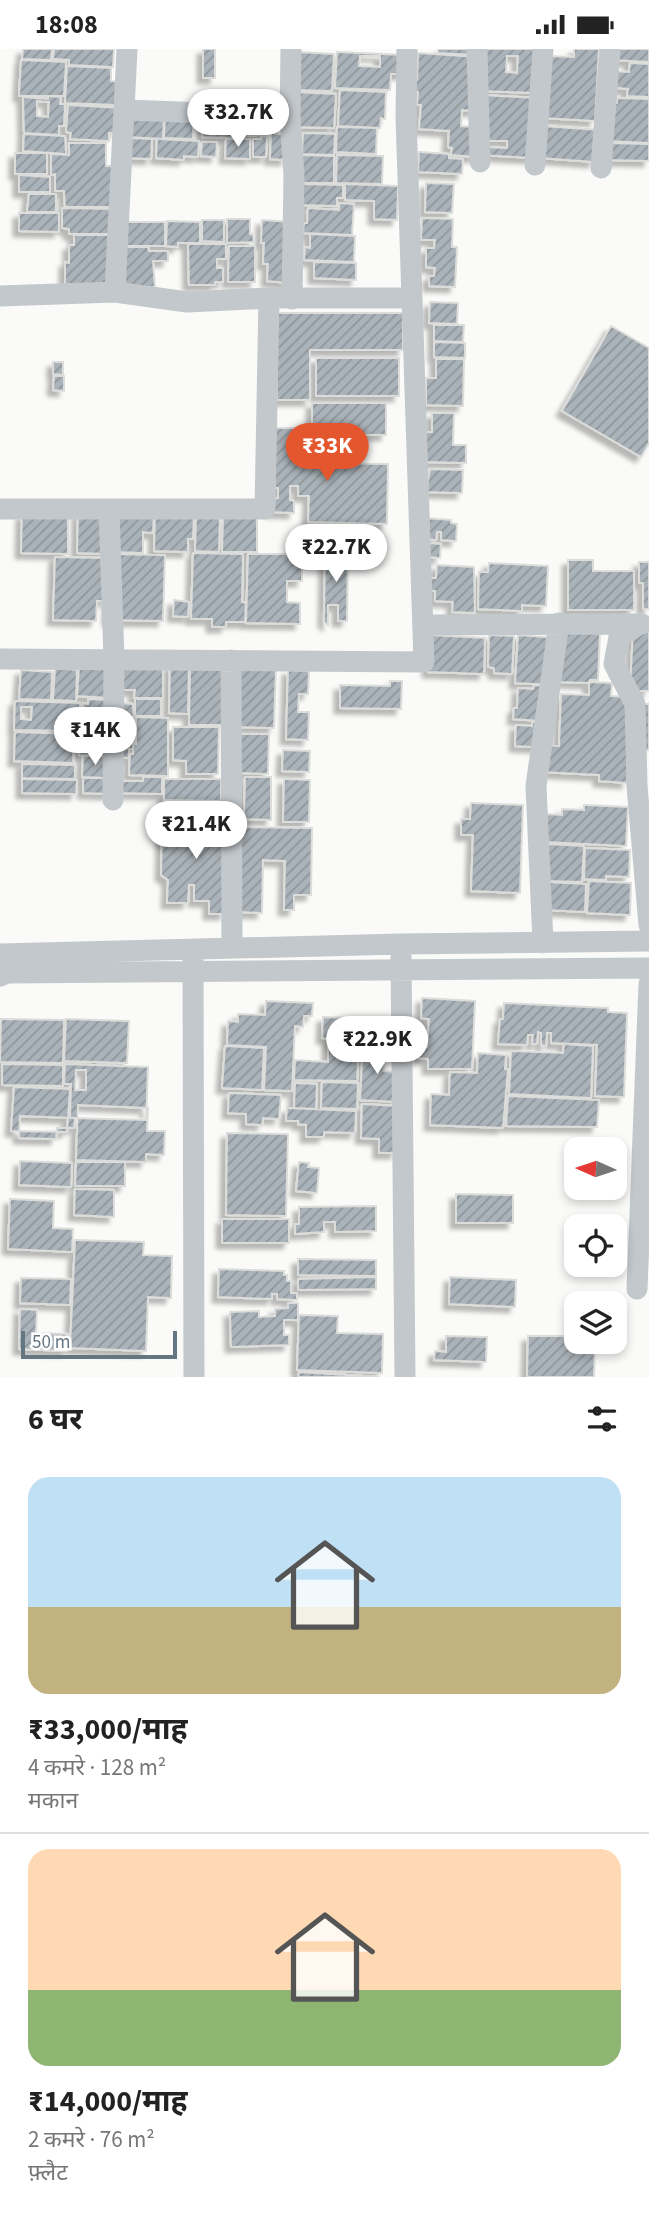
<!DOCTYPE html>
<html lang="hi">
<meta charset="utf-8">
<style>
body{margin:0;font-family:"Source Sans 3","Noto Sans Devanagari",sans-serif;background:#f2f2f2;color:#222;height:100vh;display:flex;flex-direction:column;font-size:26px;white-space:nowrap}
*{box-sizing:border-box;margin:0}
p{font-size:23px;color:#767676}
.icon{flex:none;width:38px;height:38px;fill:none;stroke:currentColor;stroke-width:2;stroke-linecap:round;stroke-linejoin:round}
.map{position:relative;height:1328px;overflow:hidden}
.drawer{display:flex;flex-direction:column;background:#fff;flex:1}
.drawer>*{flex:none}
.needle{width:46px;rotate:273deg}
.tools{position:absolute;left:564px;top:1088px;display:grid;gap:14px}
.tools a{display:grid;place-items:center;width:63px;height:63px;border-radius:14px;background:#fff;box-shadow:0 4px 10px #0003;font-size:35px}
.scale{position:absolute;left:21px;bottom:18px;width:156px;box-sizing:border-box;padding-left:7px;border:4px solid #657683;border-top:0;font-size:19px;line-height:24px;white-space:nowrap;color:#657683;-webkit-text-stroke:5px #fff;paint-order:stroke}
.price{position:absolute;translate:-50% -60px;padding:0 16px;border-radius:24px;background:#fff;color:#222;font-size:23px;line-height:46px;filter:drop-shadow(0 2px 4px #0008)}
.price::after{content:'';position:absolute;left:50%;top:42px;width:21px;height:16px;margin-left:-10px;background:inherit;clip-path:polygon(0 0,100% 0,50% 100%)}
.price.current{background:#e4572e;color:#fff}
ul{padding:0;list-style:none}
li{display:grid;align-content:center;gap:14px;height:371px;padding:0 28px}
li+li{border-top:2px solid #e0e0e0}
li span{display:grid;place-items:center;height:217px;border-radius:21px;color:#555}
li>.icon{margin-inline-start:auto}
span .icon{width:126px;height:126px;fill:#fffc;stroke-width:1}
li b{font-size:30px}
h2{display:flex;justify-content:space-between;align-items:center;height:84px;padding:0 28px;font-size:30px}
.status{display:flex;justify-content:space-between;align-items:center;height:49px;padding:0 35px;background:#fff;direction:ltr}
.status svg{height:19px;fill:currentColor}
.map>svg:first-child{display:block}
</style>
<div class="status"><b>18:08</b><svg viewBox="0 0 49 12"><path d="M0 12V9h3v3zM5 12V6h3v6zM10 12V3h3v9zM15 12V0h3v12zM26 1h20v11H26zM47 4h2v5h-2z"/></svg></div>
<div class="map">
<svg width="649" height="1328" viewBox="0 0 649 1328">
<defs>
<pattern id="building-hatch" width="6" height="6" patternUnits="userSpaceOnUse" patternTransform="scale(1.75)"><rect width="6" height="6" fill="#aab3b9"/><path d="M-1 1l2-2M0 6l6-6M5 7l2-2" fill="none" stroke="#8e969c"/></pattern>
<filter id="shadow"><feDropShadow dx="-5.5" dy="5.5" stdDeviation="2" flood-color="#0004"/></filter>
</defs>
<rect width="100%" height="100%" fill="#fafaf8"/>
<path fill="url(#building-hatch)" stroke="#dcdcda" stroke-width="2" fill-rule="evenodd" filter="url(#shadow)" d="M23,0H52L51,11L22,10Z
M54,0H114L113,18L69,16V11L53,10Z
M203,0H215V29H203Z
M438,0H475L474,6L438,4Z
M482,0H539L537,44L478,42ZM507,7H518L517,24L506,23Z
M574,0H599L595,72L543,69L547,7L574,8Z
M612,0H649V13L612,11Z
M298,3L334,5L332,42L294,41Z
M337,3L404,6V25H391L390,41L335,39ZM360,7H380V18L359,17Z
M418,4L478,8L475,62L462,61L461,77L475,78L476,108L451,106L452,99L448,98L449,82L419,80L421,56H417L418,43L408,42L417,31Z
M21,11L66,13L64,47H19Z
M630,14L649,15V48L627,47L628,40L608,38L609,22L629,23Z
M67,17L111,19V32L120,33L118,56L65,54Z
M340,41L386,43L385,70L381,69L380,79L338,77Z
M294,43L336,45L334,79L296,78Z
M481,46L536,49L534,109L481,106ZM485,92H507V99L485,98Z
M48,47L61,48L60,55H65L64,77H59V86L24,84L23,48L48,50ZM37,52L49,53L48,68L37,67Z
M617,49L649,50V94L605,92L606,53L617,54Z
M68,56L122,59L114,84H109V92L70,90L71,84L66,83Z
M129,65L164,67L163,90L128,88Z
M203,66L237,68L236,89L202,88Z
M248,66L269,67V85L247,87Z
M165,67L197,68V75L193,74V90L164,89Z
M542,77L600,81L594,113L540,109Z
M337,78L377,79L376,105L336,103Z
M271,84L287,86L286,111L270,110Z
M303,84L335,85L334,106L302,105Z
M24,85L65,87L66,105L23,102Z
M262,87H267L266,108H253V90H261Z
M129,89L152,90L151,110L128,109Z
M157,90L199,92L198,108L184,107V111L156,109Z
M226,90H250V110L225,109Z
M202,93H217L216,108L201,107Z
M69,94H106V117H116V158H65L64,142H55V125L51,126V105L69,106Z
M607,94L649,95V112L607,111Z
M419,103L449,105V109L463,110L462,125L418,123Z
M15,104H47V125H15Z
M301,106L334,107V134H300Z
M337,106L383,107L382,135L336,134Z
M19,126L50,128V143H19Z
M426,134L454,135L452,164L425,163Z
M300,135L343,136V149H337V157L299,156Z
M345,135L398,137L397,171L374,170V152L345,151Z
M29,145H56V163H27Z
M339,154L354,155L352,186L303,184L304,174H307L308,159L339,161Z
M62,159L117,160L116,185H69V180L62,179Z
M19,164H59V183L19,182Z
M422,169L453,170L452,198H457L455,238L429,237V227H434L435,219L426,218V199H434L435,191H421Z
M227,170H250V185H253L254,193L227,194Z
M202,171H224V193L202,192Z
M262,171L292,173L288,234L267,232L268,215H263L264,194H261Z
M167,172L200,173V194H178V198L166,197Z
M123,173H165V197H122Z
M310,185L355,187L354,213L304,211L305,198L310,199Z
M74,186H114L108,236L65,235V213L69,214V196H74Z
M188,195H226V210H217V219H223V233H215V236H189Z
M229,197H255V233H228Z
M119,198H148L149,202H168V212H153L155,238H122Z
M314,213L356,214V231L314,229Z
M430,253L458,254L457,275L429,274Z
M276,264H403V301H310V351H277Z
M434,276H464L463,293L434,292Z
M611,277L649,299V394L641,408L562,362Z
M434,293L465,294V309L434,308Z
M316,309H399V347H316Z
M436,310H464L463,357L426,356V329H436Z
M53,313H63V326L53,325Z
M54,327H64V342L53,341Z
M312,354H386V386H361L358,379H354L346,388L312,389Z
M432,364H454L453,396H466V414L426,413L424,383H432Z
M272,379H300V392L318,393V414L388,415L387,475L308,473L309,447H298V437H290V451L294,452V464L271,463V451L278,449V439L271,438Z
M430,420L463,421L462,444L426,443Z
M113,463L154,464L153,484L143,483V504L112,503Z
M155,463L194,464L193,490H188V503L154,502Z
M78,464L105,465L107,505L77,504Z
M22,465L68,467V505L21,504Z
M196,465L220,466L219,503L195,502Z
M223,468H257V503H222Z
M425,469L451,471V474L457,475L456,492L441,491V483H437L436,491L424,490Z
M429,494L441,495L440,509L428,508Z
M325,503L348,504L347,572H338V556H328V576L324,573Z
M193,504L243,505L242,553L246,554L245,573H226V578H212V570H191Z
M110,505L165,506L163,572L108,571Z
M248,505H302V532H287V553L300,554V575L246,574Z
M55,508L107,509L105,552H97L96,572L53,571Z
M568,511H593V522H634V561H568Z
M639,513H649V560H643V534H639Z
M489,514L548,517L546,557L522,556V562L478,560L479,523H488Z
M437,516L474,518L475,564L452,563L453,553L435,552V542H429L430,529H436Z
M174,551L189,553L188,568L173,567Z
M633,580H649V642H630Z
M561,581L600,583L598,631H590L589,634L558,633Z
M430,586L485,589L484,625L428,623Z
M489,586L514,587L512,625L494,624V619L488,618Z
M518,586L558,589L554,636L515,634Z
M170,616H189L188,665L169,664Z
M79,617L112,619L110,649L77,647Z
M190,617L223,618L222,676H189Z
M238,618L276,619L274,679L236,678Z
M55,619L77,621L76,652L53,651Z
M120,619L163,620V649H134L135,641H119Z
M21,621L52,623L51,651L19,650Z
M288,621L309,622L308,645H299L298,663H309L308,691L286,690Z
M390,632H402L401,660L340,659V636L390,637Z
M589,633L612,634L611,647L631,648L627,734L599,732V726L542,723L543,696L559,697L561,645L589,646Z
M534,636L555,638L553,673L513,670L514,659H517L518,639L533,640Z
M88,650L112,651L111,684H82L83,654L88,655Z
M135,650H161V667H135Z
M15,652L80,654L79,682L14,681ZM21,658H32L31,671L21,670Z
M119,654L133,655L134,683L114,682Z
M641,655H649V701H640Z
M136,668L168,669V727L129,726L130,705H133V695H136Z
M532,673L551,674L550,699L515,697L516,676L532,677Z
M173,678H219L218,725H186V712L173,711Z
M15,683L74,685L73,714L14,712Z
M79,685L109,686L108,707L79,706Z
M118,685L134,687L133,700H129V709L116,708Z
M240,685H269L268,725L240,724Z
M283,701L310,702L309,723L282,722Z
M83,707H103L110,729L82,728Z
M22,715L75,716V730L22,729Z
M143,728H162V745L117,744V732H143Z
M245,728H271V771L244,770Z
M83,729H110V745L83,744Z
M22,730L77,731L76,745L22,744Z
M164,730H221V752L164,751Z
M284,730L310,731L309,773H283Z
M471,754L523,756L520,844L471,842L473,786H461V770H470Z
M584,756L628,758L626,797L545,793L546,765L562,766V760L584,761Z
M183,758L210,759L209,780H227L225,865H209V852H194V836H189L188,854H167L168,831L161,826L162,782H182Z
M239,778L312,779L311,846H294V861H284L285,812L263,811L262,864L237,863Z
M547,795L584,797L582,833L545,832Z
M585,799L630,801L629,828L606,827V831L584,830Z
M589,832L631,834L630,866L587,864Z
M547,833L586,835L585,863L546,861Z
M422,949L475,952L472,1020H428V1010L419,1009L420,997L427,998L429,970L421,969Z
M266,952L313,954L312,967H304L303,978L295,977L292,1042L264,1041L266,998L227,996L228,972L238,973V965L265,966Z
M504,954L608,959V963L627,964L624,1048L595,1047L597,996L551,994V984H547L546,997L541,996V984L538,983L537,995H532L533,986H528L527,996L498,995L500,970H503Z
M323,968L374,970L373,992L322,989Z
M1,970L64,971L63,1014L0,1013Z
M66,970L129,972L127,1014L64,1012Z
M328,991L359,992L357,1032L294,1031L295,1011L328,1013Z
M363,995L386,996L384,1022L399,1023L397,1053L360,1051Z
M564,995L593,997L591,1049L509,1045L511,1002L563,1004Z
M225,997L264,999L262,1041L222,1039Z
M478,1004L506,1006L505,1020H508L503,1079L430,1076L431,1045L449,1046L450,1023L477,1024Z
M2,1015L63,1016V1037L2,1036Z
M65,1015L148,1018L146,1071L70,1069L71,1035H64ZM76,1021H86V1041H75Z
M322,1033L358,1034L357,1060L321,1059Z
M295,1034L317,1035L316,1060L294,1059Z
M14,1038L70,1040L67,1083L11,1082Z
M229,1044L281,1046L279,1070L263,1069L262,1076L246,1075V1065L228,1064Z
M508,1047L599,1051L597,1078L506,1077Z
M362,1055L398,1057L396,1104H379V1090L361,1089Z
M78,1056L148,1059L147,1082H165L164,1106L146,1105V1113L76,1111Z
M287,1059L356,1062L355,1084L324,1083V1088H306V1076L298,1075V1072H286Z
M20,1067L75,1069L74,1079H57L56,1090L19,1089Z
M227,1084L288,1085L286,1167L226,1166Z
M20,1112L72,1114L71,1138L19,1136Z
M76,1113H125V1137H75Z
M299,1113L309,1114L308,1118L319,1119L317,1144L296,1142Z
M75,1140L114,1141V1168L74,1166Z
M456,1145L513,1146V1174H456Z
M10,1150L54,1152L53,1179L73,1180L72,1203L8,1200Z
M376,1157V1182L335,1183V1173H324V1183L295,1185V1175H299V1158Z
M222,1170H289V1194H222Z
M75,1191L144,1193L143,1206L172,1207L171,1249L148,1248L146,1302L70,1299Z
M298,1210L376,1211V1227L298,1226Z
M219,1220L284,1222V1226H287V1232H291V1244H297V1251L277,1250V1245H272V1250L218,1248Z
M376,1228V1240L298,1241V1230Z
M450,1228L516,1231L515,1258L449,1255Z
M21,1229L71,1230L70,1256L20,1254Z
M288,1254H298V1271H284V1286H289V1296L231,1298L230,1263L259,1262V1268L275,1267V1260L288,1259Z
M20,1260L37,1261L36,1284L68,1285L67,1302L19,1300Z
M299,1266L338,1267L337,1284L383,1285L382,1324L297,1321Z
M446,1287L487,1288L486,1313L434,1311L435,1302L446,1303Z
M528,1287H576V1293H595L594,1328H527Z
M299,1323L379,1328H298Z"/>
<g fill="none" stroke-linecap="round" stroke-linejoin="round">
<path stroke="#c3c8cc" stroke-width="21" d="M291,0L290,67L294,127L292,250
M477,0L480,113
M124,61L290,67
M535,116L543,0
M601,119L610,0
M115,243L127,0
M0,247L115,243L187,253L269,249H412
M0,460H265L269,249
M109,460L114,611L113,751
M640,575L619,588L614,615L635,655L637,737L649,876
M424,576L642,575
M0,610L424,613L406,68L407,0
M231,611L232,899
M543,894L536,737L559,574
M0,905L401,895L649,892
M401,908L405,1328
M193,909L194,1328
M0,927L7,924L649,919
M637,1240L649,935"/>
</g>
</svg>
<div class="tools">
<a><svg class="needle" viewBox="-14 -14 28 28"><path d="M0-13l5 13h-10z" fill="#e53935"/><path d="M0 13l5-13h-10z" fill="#767676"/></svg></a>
<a><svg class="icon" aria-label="locate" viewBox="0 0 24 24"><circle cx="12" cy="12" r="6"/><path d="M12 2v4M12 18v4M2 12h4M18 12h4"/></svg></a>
<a><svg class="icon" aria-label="layers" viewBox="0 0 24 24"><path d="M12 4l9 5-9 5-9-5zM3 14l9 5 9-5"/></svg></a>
</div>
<div class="scale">50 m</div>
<b class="price" style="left:238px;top:100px">₹32.7K</b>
<b class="price current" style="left:327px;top:434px">₹33K</b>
<b class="price" style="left:336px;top:535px">₹22.7K</b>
<b class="price" style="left:95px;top:718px">₹14K</b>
<b class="price" style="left:196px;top:812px">₹21.4K</b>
<b class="price" style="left:377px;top:1027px">₹22.9K</b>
</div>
<section class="drawer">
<h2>6 घर<svg class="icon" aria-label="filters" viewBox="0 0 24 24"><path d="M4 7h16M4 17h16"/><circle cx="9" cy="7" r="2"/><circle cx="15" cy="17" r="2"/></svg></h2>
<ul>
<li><span style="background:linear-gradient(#bfe0f5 60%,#c2b280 0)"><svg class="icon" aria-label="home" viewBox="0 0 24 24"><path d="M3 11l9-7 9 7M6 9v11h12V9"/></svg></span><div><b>₹33,000/माह</b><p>4 कमरे · 128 m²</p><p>मकान</p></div></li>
<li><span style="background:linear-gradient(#ffd9b3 65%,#8fb573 0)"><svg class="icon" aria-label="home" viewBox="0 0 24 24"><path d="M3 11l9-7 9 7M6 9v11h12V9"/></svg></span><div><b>₹14,000/माह</b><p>2 कमरे · 76 m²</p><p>फ़्लैट</p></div></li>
</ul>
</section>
